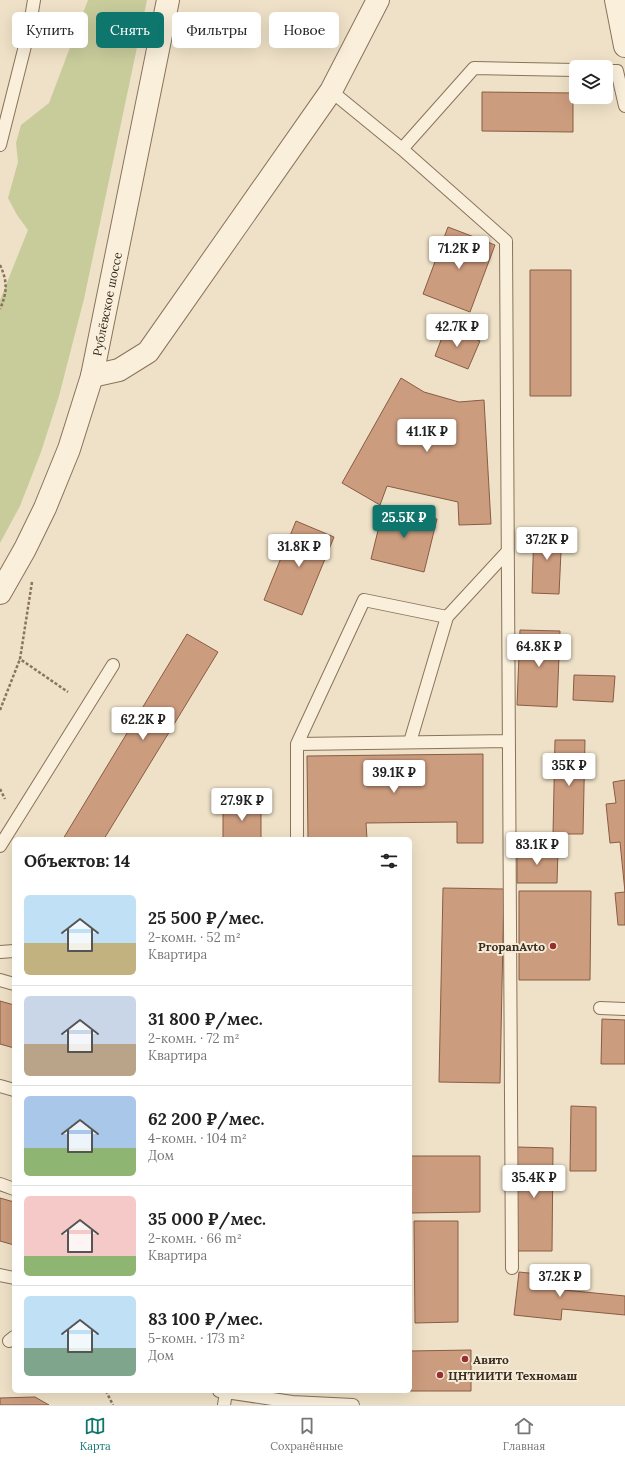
<!DOCTYPE html>
<html lang="ru">
<meta charset="utf-8">
<style>
body{margin:0;font-family:Lora,serif;background:#f2f2f2;color:#222;height:100vh;display:flex;flex-direction:column;font-size:15px;white-space:nowrap}
*{box-sizing:border-box;margin:0}
p{font-size:13px;color:#767676}
.icon{flex:none;width:22px;height:22px;fill:none;stroke:currentColor;stroke-width:2;stroke-linecap:round;stroke-linejoin:round}
.map{position:relative;flex:1;overflow:hidden}
.details{position:absolute;left:12px;top:837px;width:400px;height:556px;display:flex;flex-direction:column;background:#fff;border-radius:6px;box-shadow:0 4px 16px #0002}
.details>*{flex:none}
.banner{position:absolute;left:12px;top:12px;width:400px;height:36px;display:flex;gap:8px}
.tools{position:absolute;left:569px;top:60px;display:grid;gap:8px}
.tools a{display:grid;place-items:center;width:44px;height:44px;border-radius:6px;background:#fff;box-shadow:0 4px 16px #0002;font-size:20px}
.price{position:absolute;translate:-50% -34px;padding:0 9px;border-radius:4px;background:#fff;color:#222;font-size:13px;line-height:26px;filter:drop-shadow(0 1px 2px #0008)}
.price::after{content:'';position:absolute;left:50%;top:24px;width:12px;height:9px;margin-left:-6px;background:inherit;clip-path:polygon(0 0,100% 0,50% 100%)}
.price.selected{background:#0f766e;color:#fff}
ul{padding:0;list-style:none}
li{display:flex;align-items:center;gap:12px;height:100px;padding:0 12px}
li+li{border-top:1px solid #e0e0e0}
li span{display:grid;place-items:center;flex:none;width:112px;height:80px;border-radius:6px;color:#555}
li>.icon{margin-inline-start:auto}
span .icon{width:48px;height:48px;fill:#fffc;stroke-width:1}
li b{font-size:17px}
h2{display:flex;justify-content:space-between;align-items:center;height:48px;padding:0 12px;font-size:17px}
.chip{padding:0 14px;border-radius:6px;background:#fff;box-shadow:0 4px 16px #0002;font-size:14px;line-height:36px}
.chip.selected{background:#0f766e;color:#fff}
.tabs{display:flex;justify-content:space-around;align-items:center;height:56px;border-top:1px solid #e0e0e0;background:#fff;font-size:11px;color:#767676}
.tabs a{display:grid;justify-items:center;gap:2px}
.tabs .selected{color:#0f766e}
.map>svg:first-child{display:block}
</style>
<div class="map">
<svg width="625" height="1405" viewBox="0 0 625 1405">
<rect width="100%" height="100%" fill="#eee1c7"/>
<path fill="#c8cc9b" d="M88,0H147L84,299L59,396L41,452L20,506L0,543V300L28,230L17,215L8,198L18,162L16,143L21,125L49,103Z"/>
<path fill="#cc9c7e" stroke="#895c43" d="M482,92L573,93V132L482,131Z
M448,227L495,245L470,312L423,294Z
M530,270H571V396H530Z
M446,327L480,341L468,369L435,356Z
M401,378L424,392L459,402L484,400L491,524L459,525L458,502L387,486L380,505L342,483Z
M384,506L437,519L424,572L371,559Z
M296,521L334,537L302,615L264,600Z
M534,529L562,530L559,594L532,593Z
M520,630L560,631L557,707L517,705Z
M187,634L218,652L104,839H63Z
M574,675L615,676L613,702L573,700Z
M555,740H585L583,834H553Z
M483,754V843H457V822L366,823L367,839H308L307,756Z
M625,780V925H618L615,893L625,892L620,842L610,843L606,804L616,803L613,782Z
M223,804H261V839H223Z
M517,850H558L557,883H517Z
M443,888L504,889L500,1083L439,1082Z
M519,891H591L590,980H519Z
M0,1001L14,1005V1048L0,1044Z
M602,1019L625,1020V1064H601Z
M571,1106L596,1107V1171H570Z
M517,1147L553,1148L552,1251H515Z
M410,1156H480V1212L410,1213Z
M0,1198L14,1202V1245L0,1241Z
M414,1221H458V1322L415,1323Z
M519,1272L566,1277L564,1290L625,1296V1315L562,1309L561,1320L514,1315Z
M471,1350V1391H410V1351Z
M35,1397L49,1405H0V1398Z"/>
<g fill="none" stroke-linecap="round" stroke-linejoin="round">
<defs>
<path id="service" d="M606,71H617L625,106
M331,91L402,149L474,68L576,70
M0,145L29,30L34,0
M402,149L506,241L512,1268
M507,552L447,617L364,600L297,744L509,741
M410,742L447,617
M297,744V839
M0,846L113,665
M0,952L14,951
M0,980L14,984
M600,1008L625,1009
M0,1086L14,1090
M0,1184L14,1189
M0,1275L14,1278
M9,1341L14,1337
M219,1391L226,1392L224,1405
M226,1392L292,1402L353,1405"/>
<path id="minor" d="M616,0L625,46
M92,376L119,370L148,352L331,91L378,0"/>
<g id="tertiary">
<path id="s1" d="M0,593L25,549L45,508L69,449L92,376L168,0"/>
</g>
</defs>
<use href="#service" stroke="#8a735d" stroke-width="14"/>
<use href="#minor" stroke="#8a735d" stroke-width="24"/>
<use href="#tertiary" stroke="#8a735d" stroke-width="24"/>
<path stroke="#8a735d" stroke-width="2.5" stroke-dasharray="3 2" stroke-linecap="butt" d="M0,265C8,282 7,293 0,309
M32,582L20,659L68,692
M0,710L20,659
M0,789L5,799
M106,1391L113,1405"/>
<use href="#service" stroke="#f9efdb" stroke-width="12"/>
<use href="#minor" stroke="#f9efdb" stroke-width="22"/>
<use href="#tertiary" stroke="#f9efdb" stroke-width="22"/>
</g>
<g fill="#982d32" stroke="#f5ecd7" stroke-width="1.5">
<circle cx="553" cy="946" r="4"/>
<circle cx="465" cy="1359" r="4"/>
<circle cx="440" cy="1375" r="4"/>
</g>
<g text-anchor="middle" dominant-baseline="central" stroke-width="4" stroke-linejoin="round" paint-order="stroke">
<g font-size="12" fill="#3a2c20" stroke="#f5ecd7">
<text stroke="none"><textPath href="#s1" startOffset="310">Рублёвское шоссе</textPath></text>
</g>
<g font-size="12" font-weight="bold" fill="#3a2c20" stroke="#f5ecd7" text-anchor="start">
<text x="545" y="946" text-anchor="end">PropanAvto</text>
<text x="473" y="1359">Авито</text>
<text x="448" y="1375">ЦНТИИТИ Техномаш</text>
</g>
</g>
</svg>
<div class="tools">
<a><svg class="icon" aria-label="layers" viewBox="0 0 24 24"><path d="M12 4l9 5-9 5-9-5zM3 14l9 5 9-5"/></svg></a>
</div>
<b class="price" style="left:459px;top:270px">71.2K ₽</b>
<b class="price" style="left:457px;top:348px">42.7K ₽</b>
<b class="price" style="left:427px;top:453px">41.1K ₽</b>
<b class="price selected" style="left:404px;top:539px">25.5K ₽</b>
<b class="price" style="left:547px;top:561px">37.2K ₽</b>
<b class="price" style="left:299px;top:568px">31.8K ₽</b>
<b class="price" style="left:539px;top:668px">64.8K ₽</b>
<b class="price" style="left:143px;top:741px">62.2K ₽</b>
<b class="price" style="left:569px;top:787px">35K ₽</b>
<b class="price" style="left:394px;top:794px">39.1K ₽</b>
<b class="price" style="left:242px;top:822px">27.9K ₽</b>
<b class="price" style="left:537px;top:866px">83.1K ₽</b>
<b class="price" style="left:534px;top:1199px">35.4K ₽</b>
<b class="price" style="left:560px;top:1298px">37.2K ₽</b>
<div class="banner">
<a class="chip">Купить</a>
<a class="chip selected">Снять</a>
<a class="chip">Фильтры</a>
<a class="chip">Новое</a>
</div>
<section class="details">
<h2>Объектов: 14<svg class="icon" aria-label="filters" viewBox="0 0 24 24"><path d="M4 7h16M4 17h16"/><circle cx="9" cy="7" r="2"/><circle cx="15" cy="17" r="2"/></svg></h2>
<ul>
<li><span style="background:linear-gradient(#bfe0f5 60%,#c2b280 0)"><svg class="icon" aria-label="home" viewBox="0 0 24 24"><path d="M3 11l9-7 9 7M6 9v11h12V9"/></svg></span><div><b>25 500 ₽/мес.</b><p>2-комн. · 52 m²</p><p>Квартира</p></div></li>
<li><span style="background:linear-gradient(#c9d6e8 60%,#b9a48a 0)"><svg class="icon" aria-label="home" viewBox="0 0 24 24"><path d="M3 11l9-7 9 7M6 9v11h12V9"/></svg></span><div><b>31 800 ₽/мес.</b><p>2-комн. · 72 m²</p><p>Квартира</p></div></li>
<li><span style="background:linear-gradient(#a9c7e8 65%,#8fb573 0)"><svg class="icon" aria-label="home" viewBox="0 0 24 24"><path d="M3 11l9-7 9 7M6 9v11h12V9"/></svg></span><div><b>62 200 ₽/мес.</b><p>4-комн. · 104 m²</p><p>Дом</p></div></li>
<li><span style="background:linear-gradient(#f6c9c9 75%,#8fb573 0)"><svg class="icon" aria-label="home" viewBox="0 0 24 24"><path d="M3 11l9-7 9 7M6 9v11h12V9"/></svg></span><div><b>35 000 ₽/мес.</b><p>2-комн. · 66 m²</p><p>Квартира</p></div></li>
<li><span style="background:linear-gradient(#bfe0f5 65%,#7fa58c 0)"><svg class="icon" aria-label="home" viewBox="0 0 24 24"><path d="M3 11l9-7 9 7M6 9v11h12V9"/></svg></span><div><b>83 100 ₽/мес.</b><p>5-комн. · 173 m²</p><p>Дом</p></div></li>
</ul>
</section>
</div>
<nav class="tabs">
<a class="selected"><svg class="icon" aria-label="map" viewBox="0 0 24 24"><path d="M3 6l6-2 6 2 6-2v14l-6 2-6-2-6 2zM9 4v14M15 6v14"/></svg>Карта</a>
<a><svg class="icon" aria-label="saved" viewBox="0 0 24 24"><path d="M7 4h10v16l-5-4-5 4z"/></svg>Сохранённые</a>
<a><svg class="icon" aria-label="home" viewBox="0 0 24 24"><path d="M3 11l9-7 9 7M6 9v11h12V9"/></svg>Главная</a>
</nav>
